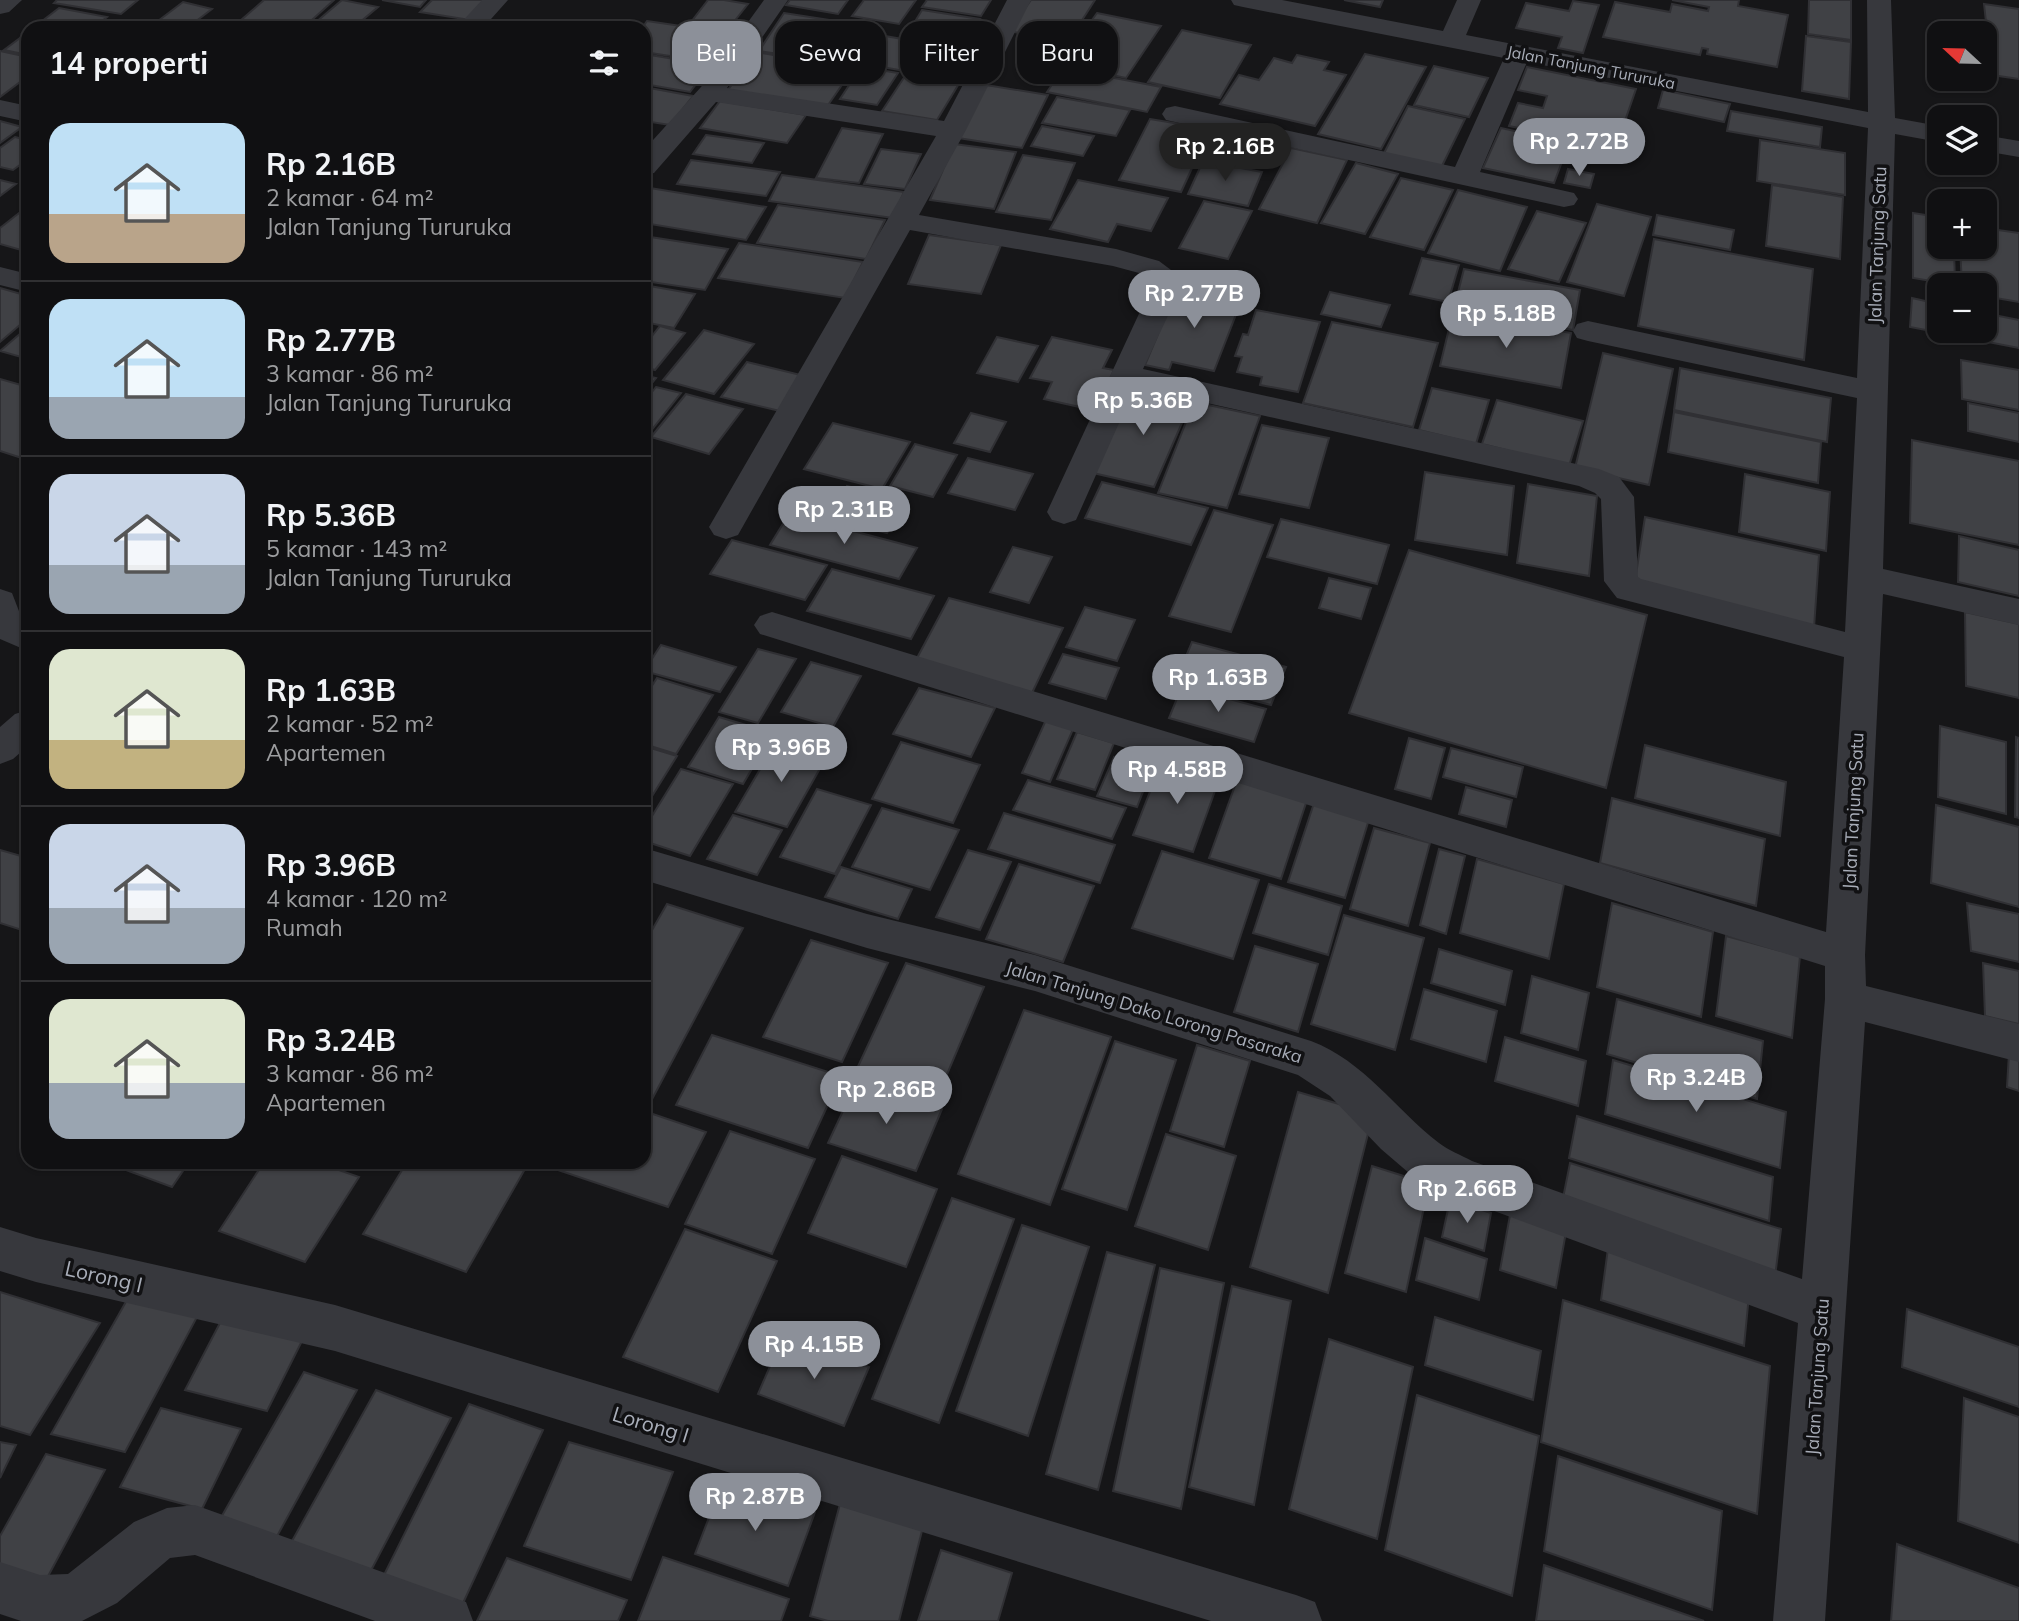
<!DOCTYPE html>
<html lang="id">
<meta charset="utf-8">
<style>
body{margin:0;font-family:Mulish,sans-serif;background:#19191b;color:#f1f3f6;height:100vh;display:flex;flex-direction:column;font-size:26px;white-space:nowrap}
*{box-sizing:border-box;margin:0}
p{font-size:23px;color:#9c9d9f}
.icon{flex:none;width:38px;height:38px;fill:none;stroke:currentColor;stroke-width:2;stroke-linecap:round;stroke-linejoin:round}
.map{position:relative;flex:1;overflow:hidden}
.panel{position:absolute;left:21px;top:21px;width:630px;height:1148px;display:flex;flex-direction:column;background:#101012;border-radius:21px;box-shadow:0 2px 5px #0004,0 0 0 2px #303032}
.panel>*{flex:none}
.top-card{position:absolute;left:672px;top:21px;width:665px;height:63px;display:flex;gap:14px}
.needle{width:46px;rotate:292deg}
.fabs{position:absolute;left:1927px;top:21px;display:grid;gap:14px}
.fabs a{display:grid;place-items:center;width:70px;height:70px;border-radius:14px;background:#101012;box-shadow:0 2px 5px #0004,0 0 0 2px #303032;font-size:35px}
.price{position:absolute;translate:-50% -60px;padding:0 16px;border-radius:24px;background:#8c9099;color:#fff;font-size:23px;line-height:46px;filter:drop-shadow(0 2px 4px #0008)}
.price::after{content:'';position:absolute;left:50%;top:42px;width:21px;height:16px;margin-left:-10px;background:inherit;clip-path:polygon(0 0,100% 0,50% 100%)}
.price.active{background:#222;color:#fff}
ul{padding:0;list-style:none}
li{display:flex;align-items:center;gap:21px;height:175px;padding:0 28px}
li+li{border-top:2px solid #303032}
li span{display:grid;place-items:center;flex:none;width:196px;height:140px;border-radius:21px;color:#555}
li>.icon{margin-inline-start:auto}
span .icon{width:84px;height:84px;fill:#fffc;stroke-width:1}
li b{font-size:30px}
h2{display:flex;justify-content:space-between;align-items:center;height:84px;padding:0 28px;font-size:30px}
.chip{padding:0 24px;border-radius:21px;background:#101012;box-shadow:0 2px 5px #0004,0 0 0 2px #303032;font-size:24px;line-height:63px}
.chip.active{background:#8c9099;color:#fff}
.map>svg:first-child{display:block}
</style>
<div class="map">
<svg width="2019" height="1621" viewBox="0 0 2019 1621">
<rect width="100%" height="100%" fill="#161618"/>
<path fill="#404145" stroke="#303034" stroke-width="2" d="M57,0H138L121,14L54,3Z
M264,0H334L303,28H279L240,21Z
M342,0L378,7L353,28H309Z
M382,0H426L420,7Z
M432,0H490L470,20L420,12Z
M708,0H724L748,4L729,28L691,22Z
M790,0H848L838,14L786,5Z
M864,0H916L899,24L852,16Z
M927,0H991L981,16L922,7Z
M1031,0H1095L1068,42L1009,31Z
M1344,0H1383L1380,7Z
M1672,0H1739L1738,6L1788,15L1777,67L1707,54L1708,49L1702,48L1700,55L1603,37L1615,2L1670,12L1672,4L1708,11L1709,7Z
M1809,0H1851V40L1808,34Z
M1573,1L1599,5L1583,53L1558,48L1562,37L1516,28L1526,3L1569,11Z
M183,2L212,9L187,28L154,24Z
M1984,4L2019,9V79L1992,75Z
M59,8L107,17L93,28H33Z
M922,10L980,19L966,42L908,33Z
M784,13L836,21L812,59L759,51Z
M1097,13L1161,26L1126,78L1060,64Z
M647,21L729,33L709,62L644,52V28H642Z
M852,30L952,48L933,76L831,58Z
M1182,30L1251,45L1220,98L1148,82Z
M28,32V55L4,50Z
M1806,36L1851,42L1849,99L1802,91Z
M0,51L28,57V76L0,97Z
M757,52L853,69L826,108L727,91Z
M954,52L975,55L959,79L938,76Z
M644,54L711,65L690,92L644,84Z
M1365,54L1426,67L1381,149L1318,134Z
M1297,55L1329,62L1324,70L1346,75L1315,126L1220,104L1239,75L1259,80L1274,58L1292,63Z
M1434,66L1488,78L1469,117L1414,105Z
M861,67L898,73L877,105L840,99Z
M1527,67L1636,89L1618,141L1584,134L1582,141L1509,126L1518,103L1543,108L1547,96L1518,90Z
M1063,68L1161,87L1147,112L1047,92Z
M907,73L960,82L937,120L882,111Z
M986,85L1048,95L1022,148L958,138Z
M644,87L693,96L670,125L644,121Z
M1663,90L1730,104L1724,122L1658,108Z
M1057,97L1130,110L1116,136L1042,123Z
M720,101L806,115L787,143L700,128Z
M1408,106L1465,119L1440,170L1382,157Z
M1731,111L1822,127L1820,147L1727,131Z
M1150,119L1210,129L1181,192L1119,180Z
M0,121L22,127L0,143Z
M1042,126L1094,136L1083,156L1031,146Z
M842,128L883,134L859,183L816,178Z
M1501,128L1569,143L1554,183L1483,168Z
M706,135L764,143L752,163L693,154Z
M15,137L28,140V159L13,170L0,167V148Z
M1760,140L1845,153V195L1757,181Z
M954,144L1016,152L994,209L930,200Z
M1291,148L1347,160L1317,223L1259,209Z
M881,149L921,154L905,189L864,184Z
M1023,155L1075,163L1051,220L996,212Z
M691,160L780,172L766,196L677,184Z
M1203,161L1262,172L1248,206L1188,194Z
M1356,163L1398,174L1365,234L1321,223Z
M1568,169L1594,174L1590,188L1564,183Z
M782,175L904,192L893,218L769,201Z
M1401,178L1453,190L1424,250L1370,237Z
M0,180L16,184L0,196Z
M1078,180L1168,198L1151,231L1117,224L1108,242L1050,229Z
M1772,185L1843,197L1840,259L1766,246Z
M644,187L766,207L746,240L644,223Z
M1458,190L1527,207L1500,271L1428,253Z
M1204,201L1252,211L1228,259L1179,248Z
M1597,204L1651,217L1624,296L1567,282Z
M778,205L885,220L866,259L757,243Z
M28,206V252L0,244V228Z
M1537,211L1586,223L1559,282L1508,269Z
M1913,213L1939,217V247H1954L1955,285L1913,278Z
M1657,215L1734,230L1730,250L1653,235Z
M1984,228L2019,233V302L1984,296V285H1962L1960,247H1984Z
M929,235L1001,245L981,294L908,284Z
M644,236L728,249L705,290L644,281Z
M1654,239L1813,269L1804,360L1638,326Z
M739,243L863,262L845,298L718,278Z
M1422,258L1459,265L1448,302L1410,294Z
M1464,269L1580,290L1573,330L1454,308Z
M644,285L695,294L674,328L644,322Z
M1178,286L1242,299L1214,371L1172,362L1169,370L1145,365Z
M0,288L28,296V318L0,342Z
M1330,292L1390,305L1381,327L1321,314Z
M1912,298L1939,304V331H1984V313L2019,320V348L1910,327Z
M1256,310L1320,322L1298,392L1260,385L1262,377L1237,372L1242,357L1235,356L1243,334L1248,335Z
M1453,312L1571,333L1561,388L1440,366Z
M1332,322L1438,343L1413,427L1303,403Z
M660,326L685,333L655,370L644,367V346Z
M28,327V359L0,351Z
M704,330L754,344L714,394L663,380Z
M997,337L1038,346L1018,382L977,373Z
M1052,337L1112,350L1103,368L1114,370L1103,394L1092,391L1084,408L1044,399L1052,382L1030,378Z
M1603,353L1673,369L1649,485L1575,468Z
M1961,360L2019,370V410L1962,399Z
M747,362L805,376L780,411L721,397Z
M1680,368L1831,398L1827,442L1674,410Z
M644,375L656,378L644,393Z
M0,379L28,387V456L25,459L0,451Z
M656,387L681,393L646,437L644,402Z
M1134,387L1192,400L1154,487L1093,473Z
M1432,388L1489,400L1476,444L1419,430Z
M686,394L743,409L709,454L651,437Z
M1497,400L1583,421L1569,466L1482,444Z
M1194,402L1260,416L1227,508L1158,493Z
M1968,403L2019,413V442L1968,431Z
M1674,412L1821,442L1818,483L1668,452Z
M971,413L1006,422L990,452L954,443Z
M833,423L910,442L882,489L804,469Z
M1262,425L1329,438L1309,508L1239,494Z
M1912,440L2019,461V545L1910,523Z
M915,444L957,455L933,497L890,486Z
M968,458L1033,474L1015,510L948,493Z
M1425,472L1514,486L1507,555L1415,540Z
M1745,474L1830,492L1826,551L1739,532Z
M1102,482L1208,508L1191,545L1085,518Z
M1528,484L1597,496L1589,576L1517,563Z
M847,486L906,501L887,533L827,518Z
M1214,510L1273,525L1231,632L1169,616Z
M789,514L917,548L899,579L770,545Z
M1645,517L1819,555L1814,628L1634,587Z
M1281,519L1389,545L1377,584L1267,557Z
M1959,536L2019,550V596L1958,582Z
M732,540L827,565L805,600L710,574Z
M1013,547L1052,557L1029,603L990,592Z
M1409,550L1647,615L1606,788L1349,713Z
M832,569L934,596L911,639L807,611Z
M1329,578L1371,588L1361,619L1319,608Z
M949,598L1063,628L1032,693L916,660Z
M1085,607L1135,620L1117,661L1066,647Z
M1965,612L2019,624V698L1966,686Z
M1192,642L1286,667L1271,705L1176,680Z
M661,645L736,667L720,692L644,671Z
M758,649L796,659L758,723L719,712Z
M1063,654L1119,668L1106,699L1049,683Z
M811,662L861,676L833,727L781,712Z
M657,678L713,695L676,754L644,744V698Z
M1182,686L1266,709L1254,742L1169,718Z
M919,688L995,708L971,757L893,734Z
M719,717L773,733L743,784L688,767Z
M1046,720L1074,727L1050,782L1022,773Z
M1940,726L2006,742V814L1938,797Z
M1077,732L1114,743L1095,790L1057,779Z
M2016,737L2019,738V818L2015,817Z
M1409,738L1445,748L1431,799L1395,789Z
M776,742L827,756L787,827L735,812Z
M901,742L980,765L953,823L872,799Z
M1645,745L1786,782L1780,836L1635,798Z
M644,746L677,756L644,809Z
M1451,748L1523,767L1516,797L1443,777Z
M1114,757L1152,769L1137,807L1097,796Z
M1162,761L1220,777L1193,852L1133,835Z
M681,769L733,784L690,856L644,841V829Z
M1028,780L1126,808L1112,839L1013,810Z
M1237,780L1307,800L1281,879L1209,858Z
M1466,787L1512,800L1506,827L1459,814Z
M817,789L871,805L835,874L780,857Z
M1612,798L1765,839L1756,906L1600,863Z
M1315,800L1370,816L1345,898L1288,882Z
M1936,805L2019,827V907L1931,883Z
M882,808L959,830L930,890L852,867Z
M1004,813L1115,845L1100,883L988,849Z
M733,815L782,830L757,875L707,859Z
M1374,828L1430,843L1408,926L1350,909Z
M1439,849L1465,856L1446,934L1420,925Z
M0,850L28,858V932L0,923Z
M968,850L1011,862L980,930L936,917Z
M1162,851L1259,880L1233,959L1132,928Z
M1477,859L1564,884L1549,959L1460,933Z
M1019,864L1094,886L1063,962L986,939Z
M841,867L912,889L898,919L825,897Z
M1269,884L1342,906L1328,955L1253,933Z
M1612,903L1713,932L1701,1017L1597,987Z
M1967,903L2019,914V962L1971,951Z
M667,904L743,928L650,1103L644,1101V944Z
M1344,915L1424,938L1395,1050L1311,1024Z
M1726,936L1800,956L1792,1038L1716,1016Z
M811,940L888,963L842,1062L763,1037Z
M1255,946L1318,964L1298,1032L1234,1012Z
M1439,949L1512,971L1505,1005L1431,983Z
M906,963L984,987L937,1098L855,1073Z
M1983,963L2019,971V1024L1985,1016Z
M1532,976L1589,993L1578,1050L1521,1033Z
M1424,989L1497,1011L1486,1062L1411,1039Z
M1617,999L1763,1041L1757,1099L1607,1054Z
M1024,1010L1111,1037L1050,1205L958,1174Z
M712,1035L841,1076L808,1148L676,1105Z
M1505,1037L1586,1061L1578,1106L1495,1081Z
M1115,1041L1176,1060L1127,1210L1062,1189Z
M1197,1045L1250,1061L1224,1147L1170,1131Z
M2009,1053L2019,1057V1091L2007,1087Z
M1613,1060L1786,1112L1780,1168L1605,1114Z
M857,1081L942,1109L916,1171L828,1143Z
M1298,1092L1373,1114L1328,1293L1250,1267Z
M644,1111L706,1132L668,1207L543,1165L545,1162H644Z
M1577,1116L1773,1177L1769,1221L1569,1158Z
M730,1131L815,1159L772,1254L685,1224Z
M1166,1134L1236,1156L1208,1250L1135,1226Z
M842,1156L937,1189L906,1267L808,1233Z
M132,1162H189L172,1187L126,1170Z
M264,1162H316L359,1177L305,1262L219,1231Z
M407,1162H529L466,1272L363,1234Z
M1570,1163L1781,1229L1775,1277L1561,1208Z
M1372,1166L1429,1184L1406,1292L1345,1273Z
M952,1198L1014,1219L939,1423L872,1399Z
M1450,1200L1491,1213L1484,1251L1442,1237Z
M1510,1215L1566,1232L1556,1288L1500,1270Z
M1022,1225L1089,1247L1028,1436L956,1411Z
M685,1229L777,1261L718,1392L623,1357Z
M1425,1238L1487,1259L1479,1300L1416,1280Z
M1609,1241L1750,1285L1744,1346L1601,1300Z
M1107,1252L1155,1265L1098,1490L1046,1474Z
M1160,1268L1224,1283L1181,1509L1113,1491Z
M1232,1286L1291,1301L1254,1505L1189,1487Z
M0,1292L100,1323L30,1435L0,1426Z
M127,1300L197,1317L125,1452L51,1434Z
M1563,1300L1770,1366L1757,1514L1541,1442Z
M1907,1309L2019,1347V1407L1902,1367Z
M1435,1317L1541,1351L1533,1400L1425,1365Z
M221,1321L302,1341L267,1411L185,1390Z
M783,1336L869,1367L844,1426L758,1394Z
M1329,1339L1413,1367L1377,1539L1289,1509Z
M304,1372L357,1390L270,1549L215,1528Z
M376,1390L451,1418L366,1580L287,1550Z
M1417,1395L1539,1436L1512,1596L1385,1550Z
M1964,1398L2019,1417V1543L1958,1521Z
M469,1404L543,1430L458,1614L379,1585Z
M161,1408L241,1429L202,1509L120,1487Z
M0,1442L16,1445L0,1478Z
M569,1442L673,1472L631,1580L524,1546Z
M46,1454L105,1470L46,1580L0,1568V1536Z
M1558,1456L1722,1511L1712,1610L1544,1551Z
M723,1481L815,1512L788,1586L695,1554Z
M840,1504L924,1523L899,1621H828L810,1616Z
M1897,1544L2019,1588V1621H1891Z
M941,1550L1012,1573L998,1621H918Z
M663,1557L789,1599L781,1621H638Z
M507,1558L627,1600L618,1621H477Z
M1544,1565L1704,1621H1536Z"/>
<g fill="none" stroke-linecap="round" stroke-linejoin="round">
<path fill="#37383d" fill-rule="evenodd" d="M0,0H22L9,12L0,14Z
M482,0H508L483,28H456Z
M764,0H788L727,88L944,121L1007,0H1031L966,130L919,215L1116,249L1159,261L1175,273L1180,279V290L1143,369L1599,469L1619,477L1634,497L1638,577L1641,579L1845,632L1857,398L1588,341L1577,338L1573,331L1577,324L1588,321L1857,378L1868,128L1527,62L1480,172L1574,193L1578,199L1574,205L1564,207L1175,122L1166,120L1162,114L1166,108L1175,106L1455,167L1504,58L1243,7L1234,5L1231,0H1282L1443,31L1457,0H1481L1466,35L1868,112L1867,0H1891L1895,118L1939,126V142L1895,134L1883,569L2019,599V625L1883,594L1865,955L1866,986L2019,1024V1062L1865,1022L1825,1621H1773L1798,1323L1443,1192L1409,1173L1381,1149L1330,1096L1298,1075L1035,991L867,948L644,880V848L867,914L1035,955L1311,1041C1364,1061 1395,1109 1439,1143C1448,1150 1461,1155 1472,1161L1802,1279L1825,999V966L760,634L754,625L760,616L772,612L1826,932L1844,657L1617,598L1604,581L1601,499L1595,493L1579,486L1135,387L1076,520L1064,524L1052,520L1047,512L1150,290V282L1139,273L1113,266L910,230L738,535L726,539L714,535L709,527L936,136L716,102L654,173L644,175V150L701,87Z
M0,100L28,106V122L0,116Z
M1984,135L2019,141V157L1984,151Z
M0,267L28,274V292L0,285Z
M0,589L12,593L22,619L28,622V651L0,639Z
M28,710V746L13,759L0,764V727L15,714Z
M0,1227L36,1238L335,1305L1296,1595L1315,1602L1322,1621H1211L335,1351L36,1282L0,1271Z
M195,1505L466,1602L473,1621H375L195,1555L170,1558L117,1603L82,1621H21L0,1614V1562L40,1575L68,1574L134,1522L167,1508Z"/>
</g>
<g text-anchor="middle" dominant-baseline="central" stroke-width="7" stroke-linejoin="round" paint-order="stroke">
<g font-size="16" fill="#a8adb8" stroke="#111113">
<text transform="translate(1591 67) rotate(11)">Jalan Tanjung Tururuka</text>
</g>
<g font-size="18" fill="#a8adb8" stroke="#111113">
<text transform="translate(1877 245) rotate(-88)">Jalan Tanjung Satu</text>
<text transform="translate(1853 811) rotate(-87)">Jalan Tanjung Satu</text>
<text transform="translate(1154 1012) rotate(17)">Jalan Tanjung Dako Lorong Pasaraka</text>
<text transform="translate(1817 1377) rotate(-86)">Jalan Tanjung Satu</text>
</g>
<g font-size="21" fill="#a8adb8" stroke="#111113">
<text transform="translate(104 1276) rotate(13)">Lorong I</text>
<text transform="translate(651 1424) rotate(17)">Lorong I</text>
</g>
</g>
</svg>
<div class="fabs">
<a><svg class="needle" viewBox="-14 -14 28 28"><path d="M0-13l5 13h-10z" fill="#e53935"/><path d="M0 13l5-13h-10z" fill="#9c9d9f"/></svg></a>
<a><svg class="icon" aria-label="layers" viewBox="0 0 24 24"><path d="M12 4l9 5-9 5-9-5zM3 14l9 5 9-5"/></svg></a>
<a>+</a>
<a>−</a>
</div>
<b class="price" style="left:1579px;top:178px">Rp 2.72B</b>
<b class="price active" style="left:1225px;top:183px">Rp 2.16B</b>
<b class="price" style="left:1194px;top:330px">Rp 2.77B</b>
<b class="price" style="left:1506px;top:350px">Rp 5.18B</b>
<b class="price" style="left:1143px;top:437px">Rp 5.36B</b>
<b class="price" style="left:844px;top:546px">Rp 2.31B</b>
<b class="price" style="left:1218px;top:714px">Rp 1.63B</b>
<b class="price" style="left:781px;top:784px">Rp 3.96B</b>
<b class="price" style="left:1177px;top:806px">Rp 4.58B</b>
<b class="price" style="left:1696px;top:1114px">Rp 3.24B</b>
<b class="price" style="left:886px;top:1126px">Rp 2.86B</b>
<b class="price" style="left:1467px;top:1225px">Rp 2.66B</b>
<b class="price" style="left:814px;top:1381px">Rp 4.15B</b>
<b class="price" style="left:755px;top:1533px">Rp 2.87B</b>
<div class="top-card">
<a class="chip active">Beli</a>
<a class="chip">Sewa</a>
<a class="chip">Filter</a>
<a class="chip">Baru</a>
</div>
<section class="panel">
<h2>14 properti<svg class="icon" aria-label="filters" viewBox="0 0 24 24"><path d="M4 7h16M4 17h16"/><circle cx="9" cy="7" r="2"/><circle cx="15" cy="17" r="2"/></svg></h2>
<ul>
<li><span style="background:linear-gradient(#bfe0f5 65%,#b9a48a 0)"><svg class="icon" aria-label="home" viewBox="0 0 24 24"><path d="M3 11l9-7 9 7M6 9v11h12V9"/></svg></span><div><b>Rp 2.16B</b><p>2 kamar · 64 m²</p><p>Jalan Tanjung Tururuka</p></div></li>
<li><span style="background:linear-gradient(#bfe0f5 70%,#9aa5b1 0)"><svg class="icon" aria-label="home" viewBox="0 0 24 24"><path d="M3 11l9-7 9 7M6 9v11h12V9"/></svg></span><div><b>Rp 2.77B</b><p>3 kamar · 86 m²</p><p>Jalan Tanjung Tururuka</p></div></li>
<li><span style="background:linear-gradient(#c9d6e8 65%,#9aa5b1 0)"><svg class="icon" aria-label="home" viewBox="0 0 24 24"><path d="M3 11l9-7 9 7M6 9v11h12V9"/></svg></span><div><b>Rp 5.36B</b><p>5 kamar · 143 m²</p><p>Jalan Tanjung Tururuka</p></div></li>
<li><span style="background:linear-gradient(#dfe7d0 65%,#c2b280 0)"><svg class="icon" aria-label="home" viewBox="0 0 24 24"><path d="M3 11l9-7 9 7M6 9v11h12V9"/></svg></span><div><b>Rp 1.63B</b><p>2 kamar · 52 m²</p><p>Apartemen</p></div></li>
<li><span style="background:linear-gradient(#c9d6e8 60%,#9aa5b1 0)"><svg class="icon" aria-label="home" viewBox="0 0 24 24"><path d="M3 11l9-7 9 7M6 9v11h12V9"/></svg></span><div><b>Rp 3.96B</b><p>4 kamar · 120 m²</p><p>Rumah</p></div></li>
<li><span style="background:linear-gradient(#dfe7d0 60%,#9aa5b1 0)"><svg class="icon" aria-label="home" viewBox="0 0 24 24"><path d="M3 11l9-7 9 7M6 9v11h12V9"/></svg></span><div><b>Rp 3.24B</b><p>3 kamar · 86 m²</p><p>Apartemen</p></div></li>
</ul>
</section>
</div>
